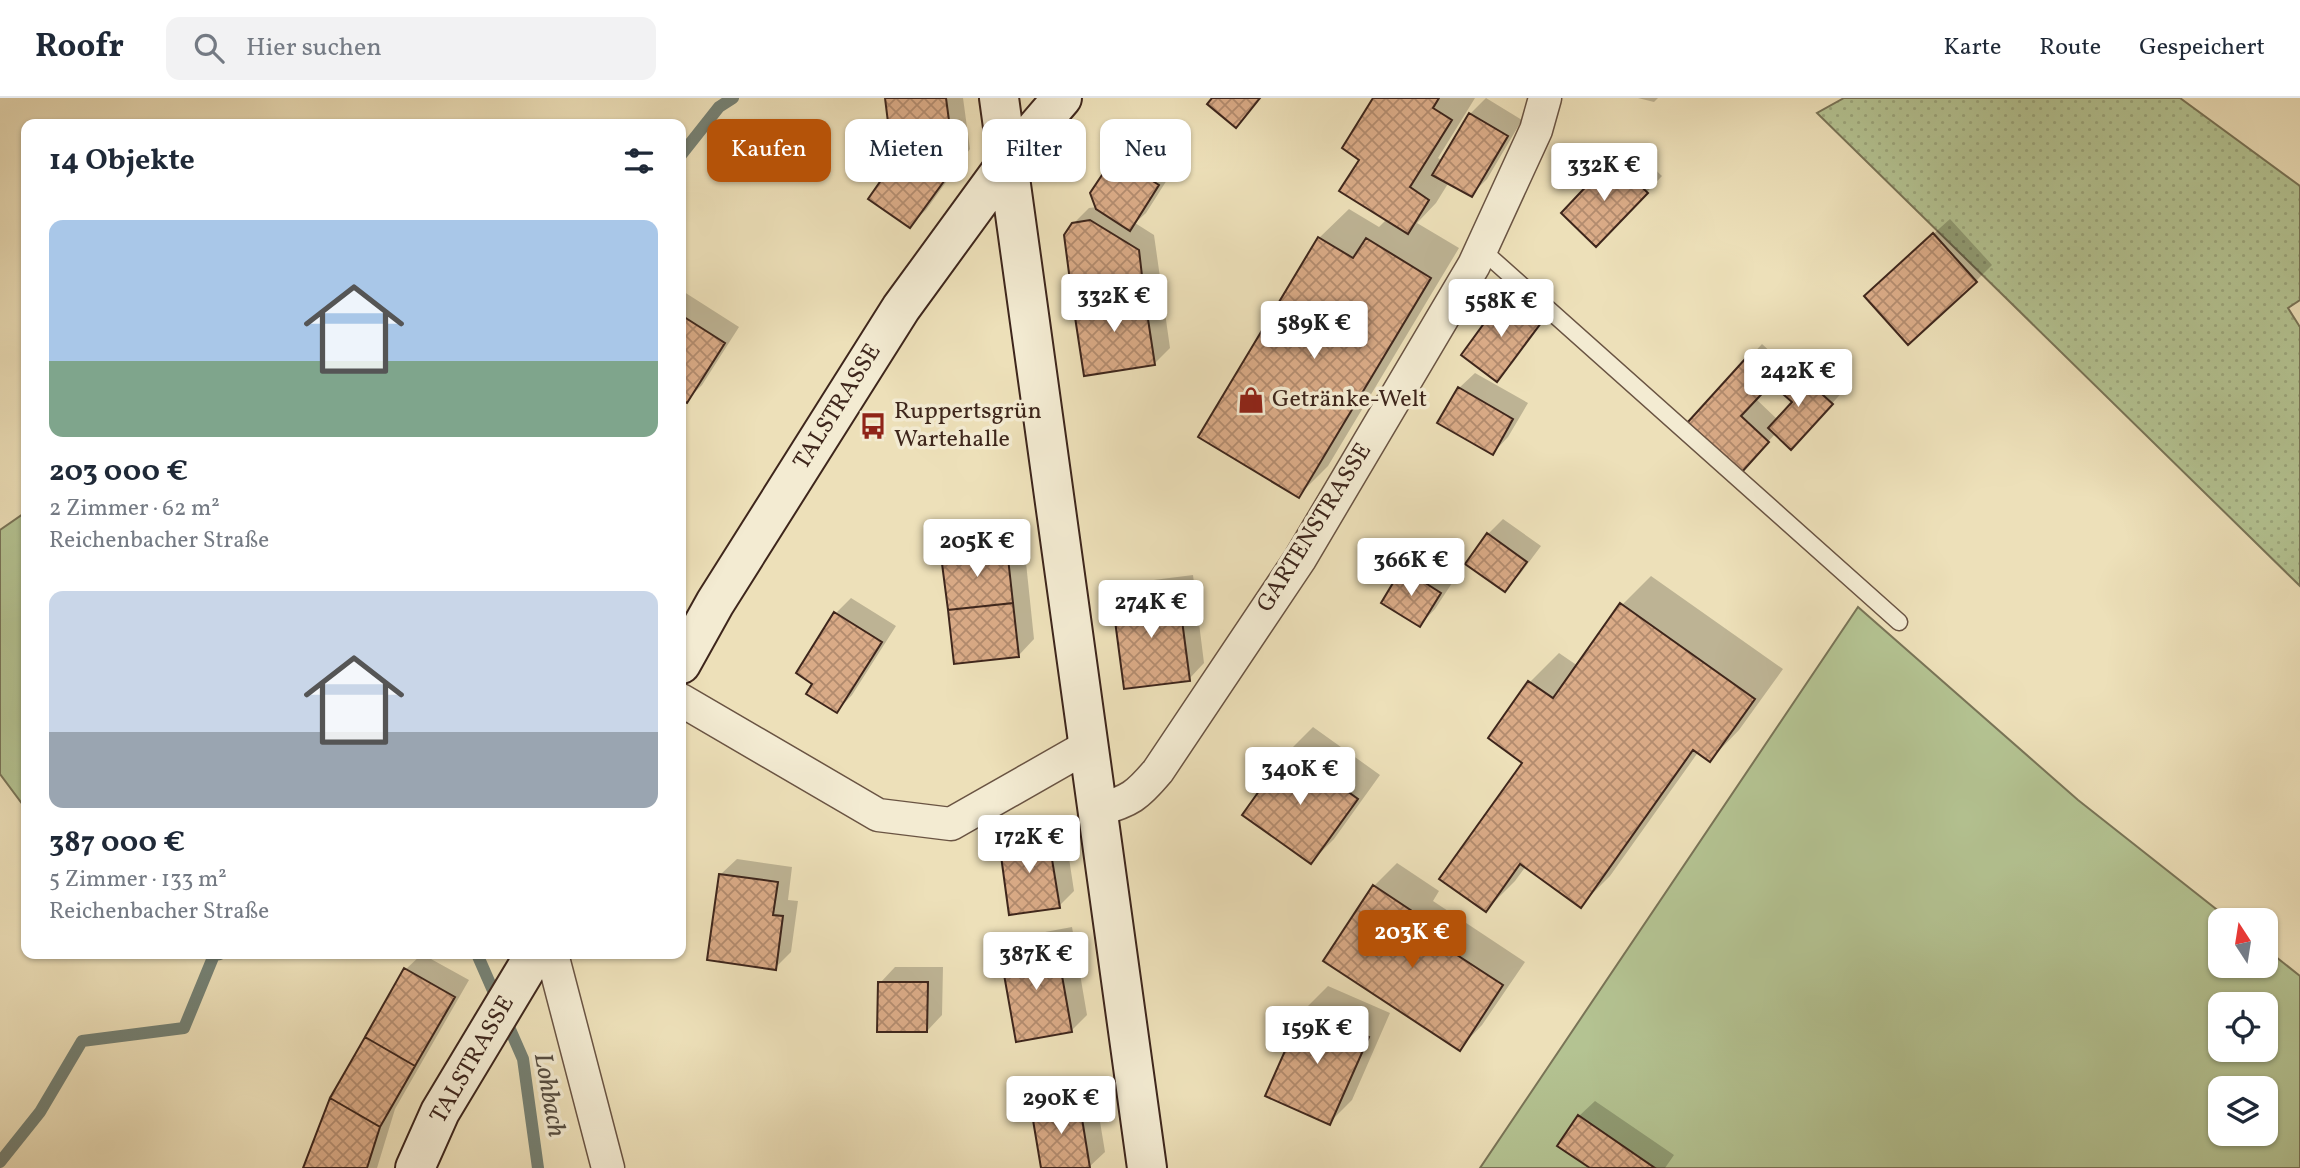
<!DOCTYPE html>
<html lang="de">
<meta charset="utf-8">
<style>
body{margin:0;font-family:Vollkorn,serif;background:#f2f2f3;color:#1f2937;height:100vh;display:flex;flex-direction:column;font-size:26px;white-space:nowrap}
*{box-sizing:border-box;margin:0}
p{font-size:23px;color:#747a83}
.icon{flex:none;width:38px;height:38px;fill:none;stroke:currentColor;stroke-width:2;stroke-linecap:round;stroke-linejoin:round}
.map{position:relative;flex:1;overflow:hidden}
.side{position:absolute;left:21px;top:21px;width:665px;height:840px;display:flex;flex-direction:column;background:#fff;border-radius:14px;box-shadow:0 2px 5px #0004}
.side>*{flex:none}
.top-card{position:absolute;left:707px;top:21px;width:665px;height:63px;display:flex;gap:14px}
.needle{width:46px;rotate:348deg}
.controls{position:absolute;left:2208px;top:810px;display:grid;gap:14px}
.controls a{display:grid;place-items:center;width:70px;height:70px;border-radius:14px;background:#fff;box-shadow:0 2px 5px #0004;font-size:35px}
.price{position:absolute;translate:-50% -60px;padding:0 16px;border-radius:7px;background:#fff;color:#222;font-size:23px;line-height:46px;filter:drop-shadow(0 2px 4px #0008)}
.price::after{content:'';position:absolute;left:50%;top:42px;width:21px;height:16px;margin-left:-10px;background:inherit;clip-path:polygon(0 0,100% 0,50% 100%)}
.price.current{background:#b45309;color:#fff}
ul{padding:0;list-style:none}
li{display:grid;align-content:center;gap:14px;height:371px;padding:0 28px}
li span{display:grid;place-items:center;height:217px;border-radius:14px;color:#555}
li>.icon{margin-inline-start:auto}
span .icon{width:126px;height:126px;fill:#fffc;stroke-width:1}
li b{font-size:30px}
h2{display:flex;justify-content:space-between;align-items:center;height:84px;padding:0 28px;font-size:30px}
.tag{padding:0 24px;border-radius:14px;background:#fff;box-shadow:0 2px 5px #0004;font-size:24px;line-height:63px}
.tag.current{background:#b45309;color:#fff}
header{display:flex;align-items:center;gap:42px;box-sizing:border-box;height:98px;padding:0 35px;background:#fff;border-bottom:2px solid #e0e1e3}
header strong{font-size:33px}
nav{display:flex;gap:38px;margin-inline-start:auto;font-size:24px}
.search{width:490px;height:63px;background:#f2f2f3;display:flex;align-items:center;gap:18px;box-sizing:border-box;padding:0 24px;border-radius:14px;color:#747a83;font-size:26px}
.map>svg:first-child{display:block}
</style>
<header>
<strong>Roofr</strong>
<div class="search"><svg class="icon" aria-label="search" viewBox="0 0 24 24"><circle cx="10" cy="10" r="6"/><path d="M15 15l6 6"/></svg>Hier suchen</div>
<nav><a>Karte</a><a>Route</a><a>Gespeichert</a></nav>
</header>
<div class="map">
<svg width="2300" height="1070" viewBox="0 0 2300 1070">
<defs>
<pattern id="grass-dots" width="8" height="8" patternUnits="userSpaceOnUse" patternTransform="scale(1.75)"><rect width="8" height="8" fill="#b4c392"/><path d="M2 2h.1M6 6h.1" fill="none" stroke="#9ca77d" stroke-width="1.8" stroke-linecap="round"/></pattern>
<pattern id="building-cross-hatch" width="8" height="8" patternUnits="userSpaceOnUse" patternTransform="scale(1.75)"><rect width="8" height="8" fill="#daab87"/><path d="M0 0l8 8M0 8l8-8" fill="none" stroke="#b28b6e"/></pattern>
</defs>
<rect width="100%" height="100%" fill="#ede0b9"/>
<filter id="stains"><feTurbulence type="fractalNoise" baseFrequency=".00286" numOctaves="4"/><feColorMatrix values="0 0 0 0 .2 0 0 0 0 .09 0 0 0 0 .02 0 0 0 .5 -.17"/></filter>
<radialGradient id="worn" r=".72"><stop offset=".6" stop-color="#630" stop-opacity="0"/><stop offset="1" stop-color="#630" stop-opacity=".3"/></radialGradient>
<path fill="url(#grass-dots)" stroke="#797457" stroke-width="2" d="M1844,0H2180L2300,88V202L2288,210L2300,229V488L1817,15Z"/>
<path fill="#b4c392" stroke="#797457" stroke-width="2" fill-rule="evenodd" d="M26,414V711L0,676V432Z
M1858,509L2078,702L2230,822H2221V868H2266V851L2300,878V1070H1480ZM2221,906H2266V952H2221ZM2221,990H2266V1036H2221Z"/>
<path fill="#0003" d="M887,0H963L970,51L926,112L910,127L895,66Z
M1375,0H1475L1438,60L1443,63L1470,16L1486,0L1522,22L1487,81L1471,97L1449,84L1436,105L1417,125L1459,150L1328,368L1299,397L1319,140L1349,111L1379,129L1387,121L1362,61Z
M1638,0H1658L1654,4Z
M1131,44L1174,71L1146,115L1135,125L1154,137L1170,250L1154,266L1073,126L1089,110L1097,109L1092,96L1116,60Z
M1629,47L1662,78L1612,131L1563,115Z
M1950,121L1992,167L1976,183L1882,182Z
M1521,183L1555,208L1512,266L1497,281L1463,256L1506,199Z
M681,192L739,229L702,287L686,303L681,300Z
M1762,246L1786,268L1756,301L1778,322L1794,304L1793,271L1809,255L1847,289L1806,334L1776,335L1756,357L1689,324Z
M1475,275L1528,305L1508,339L1493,355L1459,290Z
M1503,421L1541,448L1520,476L1505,492L1488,436Z
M1023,436L1034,541L1019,557L943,459L959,443Z
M1419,456L1456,479L1435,511L1420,527L1403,471Z
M1193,477L1204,565L1189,581L1114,501L1130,485Z
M1651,478L1783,571L1739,632L1710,662L1699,653L1610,778L1581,807L1526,768L1515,783L1486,812L1524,664L1490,639L1530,584L1559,555L1578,568L1622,507Z
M851,500L896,528L852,597L837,613L815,585L836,515Z
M1313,629L1380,677L1334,741L1311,764L1290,652Z
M1057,721L1064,727L1074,793L1059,808L1001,744L1017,728Z
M737,761L792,769L788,802L798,803L791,854L775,870L721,776Z
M1397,765L1439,793L1433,803L1525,864L1482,927L1460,950L1374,788Z
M1072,829L1087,917L1071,933L1002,855L1018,839Z
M422,856L469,882L395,1011L377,1070H305L332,1001L406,871Z
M895,869H943L942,917L927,933L880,885Z
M1328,888L1390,915L1352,1002L1329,1025L1305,911Z
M1094,987L1105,1054L1089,1069L1043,1070L1033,1010L1049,995Z
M1595,1003L1674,1057L1665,1070H1593L1579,1018Z"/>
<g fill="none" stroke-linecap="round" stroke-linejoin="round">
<path stroke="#758174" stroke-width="12" d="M681,57L719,9L733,0
M477,856L523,961L538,1070
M0,1064L40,1014L82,943L184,930L214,857L220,856"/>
</g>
<path fill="url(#building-cross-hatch)" stroke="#3e261c" stroke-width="2" d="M885,0H946L955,68L910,130L868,101L893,65Z
M1212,0H1260L1236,30L1207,6Z
M1373,0H1439L1433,10L1452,22L1410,89L1429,102L1408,136L1339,93L1359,62L1342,50Z
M1469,15L1508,38L1472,99L1432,77Z
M1114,59L1159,87L1130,133L1096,111L1090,95Z
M1612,61L1648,95L1596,149L1561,115Z
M1090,122L1139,152L1144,195L1073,206L1064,137L1072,125Z
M1933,135L1977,184L1908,247L1864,198Z
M1318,139L1353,160L1366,140L1431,180L1299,400L1198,339Z
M1144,195L1155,267L1084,278L1073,206Z
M1504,198L1541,225L1497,284L1461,257Z
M681,217L725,245L687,305L681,302Z
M1746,260L1772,285L1741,318L1769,344L1741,375L1687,325Z
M1792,269L1833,306L1791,352L1768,330L1792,304L1775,289Z
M1458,289L1513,321L1493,357L1437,325Z
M1487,435L1527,464L1505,494L1465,466Z
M1007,451L1013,505L948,512L941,458Z
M1402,470L1441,495L1420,529L1381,505Z
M1178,492L1190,583L1124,591L1112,500Z
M1013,505L1019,559L954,566L948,512Z
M1620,505L1755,601L1710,664L1693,652L1581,810L1520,766L1486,814L1439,781L1522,665L1488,640L1528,583L1553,600Z
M834,514L882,544L837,615L806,596L812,586L796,575Z
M1289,651L1358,701L1311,766L1242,717Z
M1041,736L1049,743L1060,810L1009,817L999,743Z
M719,776L778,784L773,817L783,818L776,872L707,862Z
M1373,787L1418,817L1411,827L1503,887L1460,953L1323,863Z
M1056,844L1072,934L1016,944L1000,854Z
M404,870L455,899L415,968L365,939Z
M878,884H928L927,934H877Z
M1304,910L1369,939L1330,1027L1265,998Z
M365,939L415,968L380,1029L330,1000Z
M330,1000L380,1029L367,1070H303Z
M1079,1002L1090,1070H1041L1031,1010Z
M1578,1017L1655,1070H1590L1557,1048Z"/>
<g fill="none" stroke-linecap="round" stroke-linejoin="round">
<defs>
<path id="lane" d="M1482,152L1899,524"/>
<path id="street" d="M681,602L878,717L951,726L1088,648
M1098,712C1130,703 1137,698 1158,673L1300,461L1474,167L1536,32L1545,0
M552,856L608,1070"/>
<path id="secondary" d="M999,0L1147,1070
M681,566L715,505L901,210L1009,62L1062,0
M415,1070L440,1014L535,856"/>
</defs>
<use href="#lane" stroke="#6a5443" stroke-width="19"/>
<use href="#street" stroke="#6a5443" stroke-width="35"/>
<use href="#secondary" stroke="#3e261c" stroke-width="42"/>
<use href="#lane" stroke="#f3ebd2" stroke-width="16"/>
<use href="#street" stroke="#f3ebd2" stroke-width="32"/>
<use href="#secondary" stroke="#f3ebd2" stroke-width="38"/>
</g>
<defs>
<symbol id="shop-bare" viewBox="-9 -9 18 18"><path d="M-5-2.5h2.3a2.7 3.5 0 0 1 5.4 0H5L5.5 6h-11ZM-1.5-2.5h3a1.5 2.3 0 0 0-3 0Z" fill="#8f2418" stroke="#f3ebd2" stroke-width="2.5" paint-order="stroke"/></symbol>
<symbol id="bus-bare" viewBox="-9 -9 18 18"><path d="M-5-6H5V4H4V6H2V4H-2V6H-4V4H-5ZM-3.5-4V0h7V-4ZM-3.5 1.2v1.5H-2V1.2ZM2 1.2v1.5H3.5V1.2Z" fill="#8f2418" stroke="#f3ebd2" stroke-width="2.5" paint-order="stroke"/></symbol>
</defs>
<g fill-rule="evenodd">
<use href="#shop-bare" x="1232" y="283" width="38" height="38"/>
<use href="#bus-bare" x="854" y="309" width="38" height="38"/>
</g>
<g text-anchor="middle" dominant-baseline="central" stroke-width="7" stroke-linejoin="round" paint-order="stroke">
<g font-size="24" fill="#3e261c" stroke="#f3ebd2" text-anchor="start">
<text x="1272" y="302">Getränke-Welt</text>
<text x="894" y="314">Ruppertsgrün<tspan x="894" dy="28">Wartehalle</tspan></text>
</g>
<g font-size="24" fill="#3e261c" stroke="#f3ebd2">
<text transform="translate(838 309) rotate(-58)">TALSTRASSE</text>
<text transform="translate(1315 430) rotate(-58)">GARTENSTRASSE</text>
<text transform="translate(473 962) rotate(-60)">TALSTRASSE</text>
</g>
<g font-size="26" font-style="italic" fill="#554c40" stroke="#f3ebd2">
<text transform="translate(549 997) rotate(80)">Lohbach</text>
</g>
</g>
<rect width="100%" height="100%" filter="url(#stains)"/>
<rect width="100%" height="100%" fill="url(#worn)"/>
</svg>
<div class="controls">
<a><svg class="needle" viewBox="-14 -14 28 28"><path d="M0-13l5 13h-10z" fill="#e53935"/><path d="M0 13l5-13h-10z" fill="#747a83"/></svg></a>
<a><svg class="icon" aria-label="locate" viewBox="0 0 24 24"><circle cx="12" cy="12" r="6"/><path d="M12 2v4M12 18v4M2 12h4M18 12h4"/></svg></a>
<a><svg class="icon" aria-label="layers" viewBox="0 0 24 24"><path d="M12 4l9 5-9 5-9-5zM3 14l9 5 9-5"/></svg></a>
</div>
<b class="price" style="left:1604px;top:105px">332K €</b>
<b class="price" style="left:1114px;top:236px">332K €</b>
<b class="price" style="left:1501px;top:241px">558K €</b>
<b class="price" style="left:1314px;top:263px">589K €</b>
<b class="price" style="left:1798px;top:311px">242K €</b>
<b class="price" style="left:977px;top:481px">205K €</b>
<b class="price" style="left:1411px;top:500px">366K €</b>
<b class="price" style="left:1151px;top:542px">274K €</b>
<b class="price" style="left:1300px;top:709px">340K €</b>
<b class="price" style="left:1029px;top:777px">172K €</b>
<b class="price current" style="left:1412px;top:872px">203K €</b>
<b class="price" style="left:1036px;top:894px">387K €</b>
<b class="price" style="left:1317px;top:968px">159K €</b>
<b class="price" style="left:1061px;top:1038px">290K €</b>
<div class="top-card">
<a class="tag current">Kaufen</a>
<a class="tag">Mieten</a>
<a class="tag">Filter</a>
<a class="tag">Neu</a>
</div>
<section class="side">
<h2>14 Objekte<svg class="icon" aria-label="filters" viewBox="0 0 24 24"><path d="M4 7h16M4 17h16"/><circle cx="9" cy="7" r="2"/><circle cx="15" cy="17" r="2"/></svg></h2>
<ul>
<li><span style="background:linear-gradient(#a9c7e8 65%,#7fa58c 0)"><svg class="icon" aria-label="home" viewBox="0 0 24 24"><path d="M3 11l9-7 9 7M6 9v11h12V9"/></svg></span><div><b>203 000 €</b><p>2 Zimmer · 62 m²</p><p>Reichenbacher Straße</p></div></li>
<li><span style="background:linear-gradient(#c9d6e8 65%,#9aa5b1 0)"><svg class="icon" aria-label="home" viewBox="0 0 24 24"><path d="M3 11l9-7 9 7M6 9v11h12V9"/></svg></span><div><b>387 000 €</b><p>5 Zimmer · 133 m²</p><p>Reichenbacher Straße</p></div></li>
</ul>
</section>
</div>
